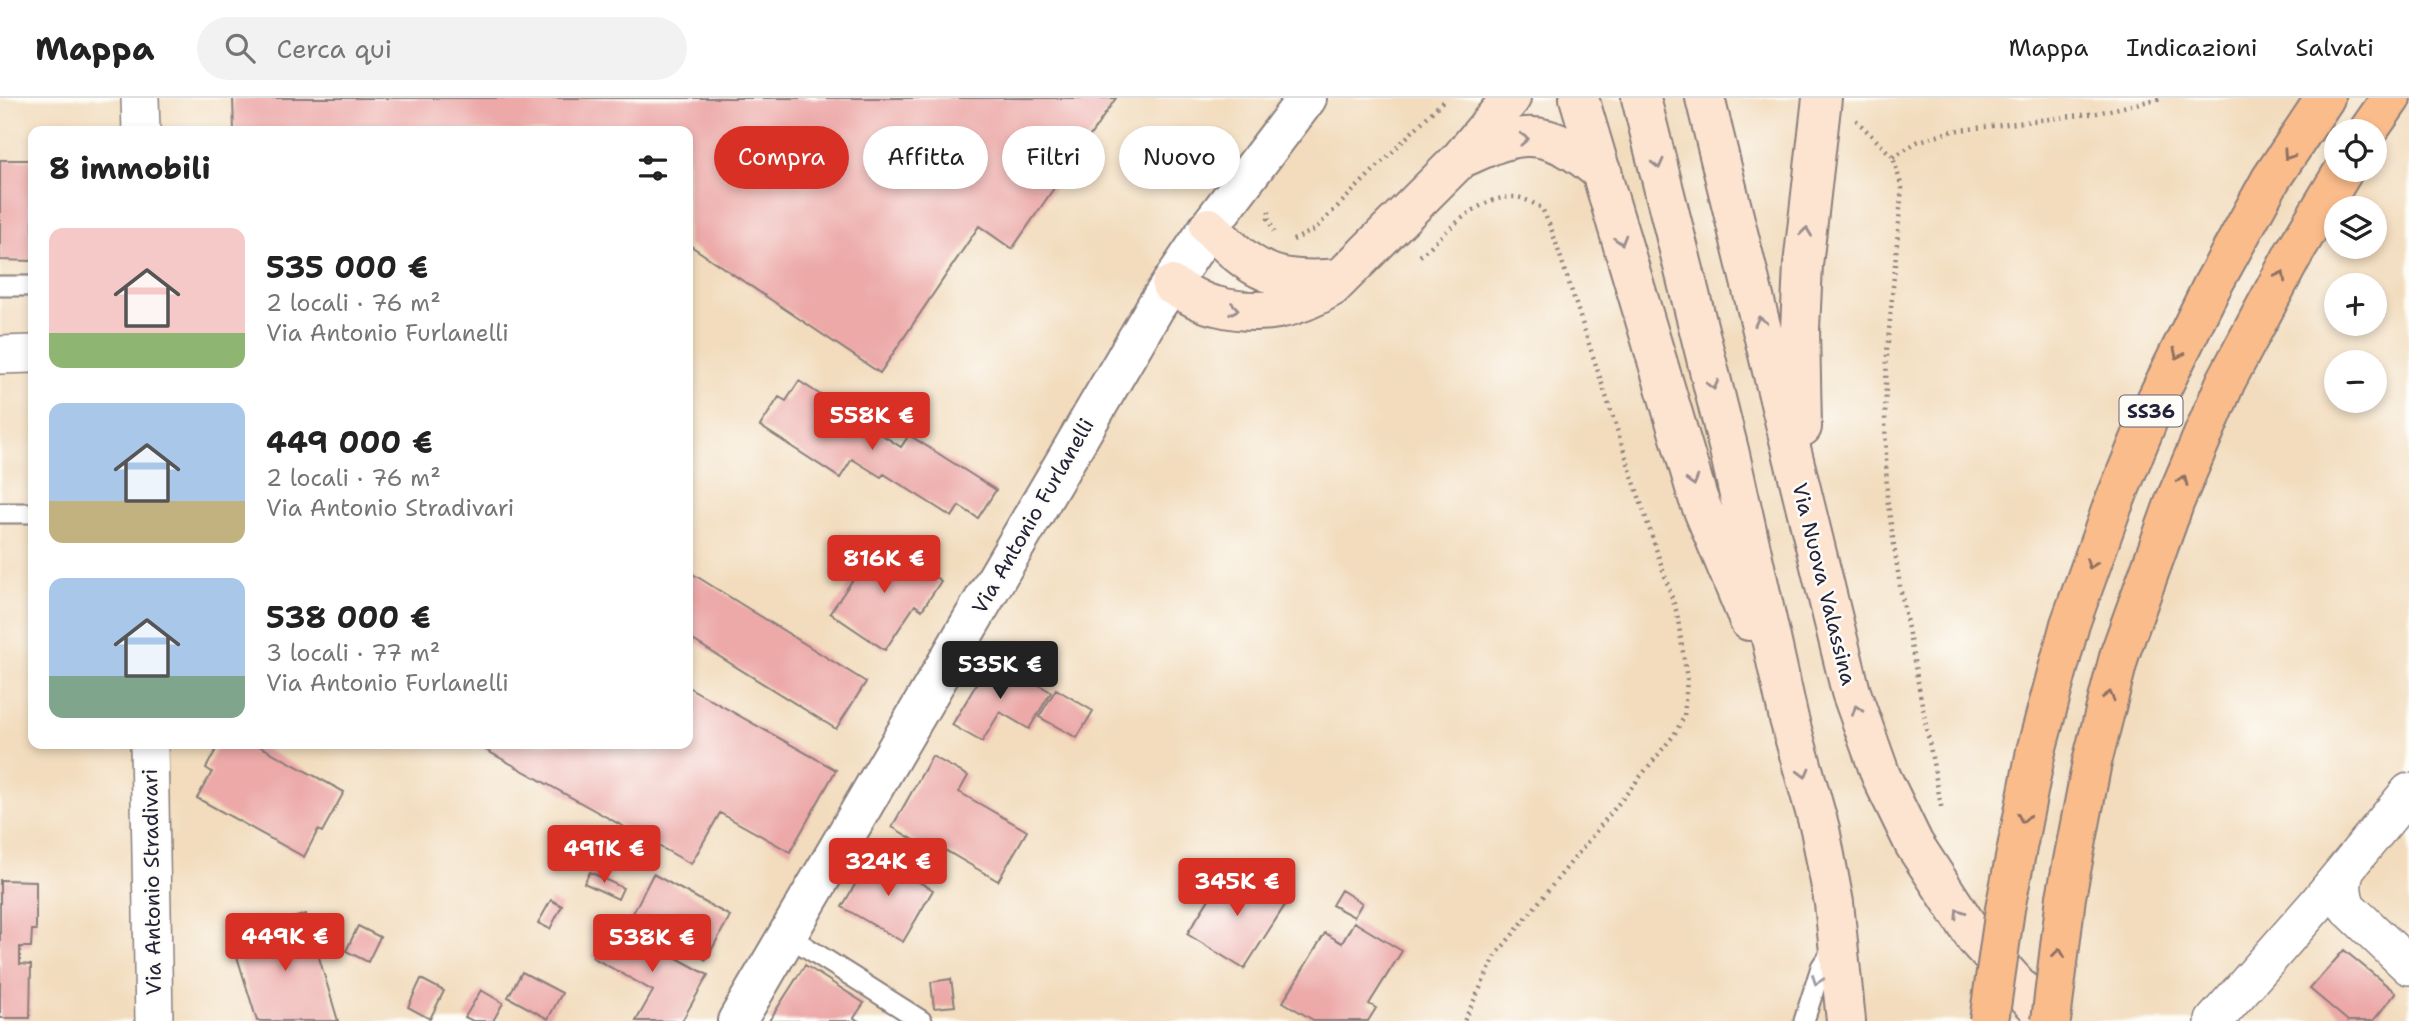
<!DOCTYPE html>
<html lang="it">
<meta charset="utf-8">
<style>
body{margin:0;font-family:"Shantell Sans",sans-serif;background:#f2f2f2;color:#222;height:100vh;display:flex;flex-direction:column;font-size:26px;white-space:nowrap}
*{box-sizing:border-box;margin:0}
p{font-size:23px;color:#767676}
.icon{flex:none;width:38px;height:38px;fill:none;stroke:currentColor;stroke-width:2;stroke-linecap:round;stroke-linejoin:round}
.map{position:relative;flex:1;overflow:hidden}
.details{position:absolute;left:28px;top:28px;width:665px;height:623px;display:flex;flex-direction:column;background:#fff;border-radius:14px;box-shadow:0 4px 10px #0003}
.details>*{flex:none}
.guide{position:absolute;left:714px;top:28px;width:665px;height:63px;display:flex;gap:14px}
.controls{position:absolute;left:2324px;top:21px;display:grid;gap:14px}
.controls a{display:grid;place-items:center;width:63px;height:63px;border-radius:50%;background:#fff;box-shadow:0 4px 10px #0003;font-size:35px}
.price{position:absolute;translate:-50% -60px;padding:0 16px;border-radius:7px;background:#d93025;color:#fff;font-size:23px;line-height:46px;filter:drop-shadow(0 2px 4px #0008)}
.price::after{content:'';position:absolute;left:50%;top:42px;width:21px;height:16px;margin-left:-10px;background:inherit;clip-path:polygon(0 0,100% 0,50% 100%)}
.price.current{background:#222;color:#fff}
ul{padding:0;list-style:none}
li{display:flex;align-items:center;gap:21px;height:175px;padding:0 21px}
li span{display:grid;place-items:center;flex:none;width:196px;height:140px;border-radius:14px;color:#555}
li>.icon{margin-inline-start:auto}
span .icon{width:84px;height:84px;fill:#fffc;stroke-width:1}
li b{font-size:30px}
h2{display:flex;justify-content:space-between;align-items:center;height:84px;padding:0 21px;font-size:30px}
.pill{padding:0 24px;border-radius:32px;background:#fff;box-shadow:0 4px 10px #0003;font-size:24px;line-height:63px}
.pill.current{background:#d93025;color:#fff}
header{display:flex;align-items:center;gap:42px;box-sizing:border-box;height:98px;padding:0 35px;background:#fff;border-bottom:2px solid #e0e0e0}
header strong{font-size:33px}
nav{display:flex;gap:38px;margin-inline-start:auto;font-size:24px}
.search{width:490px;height:63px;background:#f2f2f2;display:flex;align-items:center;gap:18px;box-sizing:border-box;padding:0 24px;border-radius:38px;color:#767676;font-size:26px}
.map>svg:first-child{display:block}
</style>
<header>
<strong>Mappa</strong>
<div class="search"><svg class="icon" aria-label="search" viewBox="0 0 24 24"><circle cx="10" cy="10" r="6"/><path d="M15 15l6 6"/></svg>Cerca qui</div>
<nav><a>Mappa</a><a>Indicazioni</a><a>Salvati</a></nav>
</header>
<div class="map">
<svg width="2409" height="923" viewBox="0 0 2409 923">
<rect width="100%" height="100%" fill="#fdfcf7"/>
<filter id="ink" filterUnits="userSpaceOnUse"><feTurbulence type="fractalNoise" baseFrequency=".0143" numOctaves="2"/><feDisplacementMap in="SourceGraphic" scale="14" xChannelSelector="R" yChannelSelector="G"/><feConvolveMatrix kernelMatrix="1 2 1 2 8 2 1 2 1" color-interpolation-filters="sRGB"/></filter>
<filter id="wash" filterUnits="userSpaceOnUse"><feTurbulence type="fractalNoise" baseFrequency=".00686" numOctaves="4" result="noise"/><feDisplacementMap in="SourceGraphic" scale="28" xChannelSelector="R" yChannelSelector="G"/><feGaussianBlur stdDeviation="1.57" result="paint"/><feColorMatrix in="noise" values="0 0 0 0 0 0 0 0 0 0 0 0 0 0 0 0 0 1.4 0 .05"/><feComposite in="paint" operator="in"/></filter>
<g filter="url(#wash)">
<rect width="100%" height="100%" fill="#f2dcbd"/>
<g id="blocks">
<path fill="#eca9a8" d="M233,0H1116L1012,151L979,128L880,275L688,146V33H234Z
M0,62H33V163L0,162Z
M799,283L901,349L909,337L996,392L978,420L959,408L952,419L884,376L881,379L852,361L840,380L760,328L779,299L786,303Z
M880,442L941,483L922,512L915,507L885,552L830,515Z
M688,473L866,584L836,631L688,539Z
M992,560L1051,594L1029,631L1000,614L982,644L952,627Z
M688,589L836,672L790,754L720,715L691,766L475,646H688Z
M1056,591L1093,613L1077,640L1039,619Z
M219,646H256L344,694L322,734L318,732L304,759L197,700L212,674L206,670Z
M932,658L968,678L959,694L1027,733L998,783L931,744L928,750L892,729Z
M872,757L933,792L903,844L842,809Z
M1230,768L1287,804L1244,871L1187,836Z
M590,774L623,790L618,801L584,785Z
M653,776L730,818L706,862L630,821Z
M0,782L36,783V832H32L31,849H20V866L31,867L30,920H0Z
M1341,792L1362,805L1354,819L1332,807Z
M551,802L562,808L550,831L538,825Z
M306,816L338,923H257L231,839Z
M611,824L708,877L682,923H636L653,893L592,859Z
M1354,824L1402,853L1369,906L1376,910L1368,923H1315L1283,904L1325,835L1342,845Z
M358,828L380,839L368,864L346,853Z
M2344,852L2396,895L2373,923H2348L2310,891Z
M805,867L864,905L854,920L859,923H769Z
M522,874L562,895L548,921L508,899Z
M421,881L444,893L430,921L408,909Z
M951,881L955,908L934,910L931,884Z
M481,892L503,905L493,923H473L465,919Z"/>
</g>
</g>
<g filter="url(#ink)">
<use href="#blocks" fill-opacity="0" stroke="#8a7f7c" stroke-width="2"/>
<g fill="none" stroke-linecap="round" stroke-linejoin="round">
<defs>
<path id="service" d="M0,188H33
M0,415H33
M787,837L922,923
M1804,923L1821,869L1835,848"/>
<path id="minor" d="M140,0L141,33
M0,257L33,256
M149,646L154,923
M2346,771C2341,785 2342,796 2347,809L2409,868
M2214,923L2316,807L2409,694"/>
<path id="tertiary" d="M737,923L1156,208L1209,129L1307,0"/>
<path id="secondary" d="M1579,0L1698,400L1749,523
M1641,0L1729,352L1789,621L1820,731L1834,805L1846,923
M1705,0L1851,594L1881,678L1914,746L1976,841L2050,923
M1462,60C1481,52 1503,40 1525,39C1555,37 1582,57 1603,76
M1209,129C1225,144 1243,164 1265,173C1285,183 1319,182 1341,180
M1171,187C1185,194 1200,205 1216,208C1259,219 1295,212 1332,189L1460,61L1511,0
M1802,329L1800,231L1803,167L1822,0"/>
<path id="trunk" d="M2368,33L2391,0
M2036,653L2070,526L2111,412L2157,300L2211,190L2271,81L2325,0
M2092,664L2120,555L2175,403L2226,283L2295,153L2344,72"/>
</defs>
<use href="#service" stroke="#8a7f7c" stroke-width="23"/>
<use href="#minor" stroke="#8a7f7c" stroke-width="40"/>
<use href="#tertiary" stroke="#8a7f7c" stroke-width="42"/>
<use href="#secondary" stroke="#8a7f7c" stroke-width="42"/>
<use href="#trunk" stroke="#8a7f7c" stroke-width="42"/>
<path stroke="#8a7f7c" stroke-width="4.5" stroke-dasharray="2 5" stroke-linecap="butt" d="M1856,22L1893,59L1902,90L1887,254L1885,318L1887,399L1900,488L1942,713
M1893,59L1917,44L1952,33L2097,15L2162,0
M1269,113L1268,120L1274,134
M1293,142L1314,132L1446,0
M1420,158C1446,135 1478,97 1516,99C1525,100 1534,106 1542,110L1552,133L1677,515L1687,581L1684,619L1674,637L1496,857L1464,923"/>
<use href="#service" stroke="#fff" stroke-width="19"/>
<use href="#minor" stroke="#fff" stroke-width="37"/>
<use href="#tertiary" stroke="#fff" stroke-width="38"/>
<use href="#secondary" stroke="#fde4d1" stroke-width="38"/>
<use href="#trunk" stroke="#fabc8b" stroke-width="38"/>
<defs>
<path id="trunk-bridge" d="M1989,923L2005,811L2036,653
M2051,923L2066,799L2092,664"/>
</defs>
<use href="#trunk-bridge" stroke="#8a7f7c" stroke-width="42" stroke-linecap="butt"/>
<use href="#trunk-bridge" stroke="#fabc8b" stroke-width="38"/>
</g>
<defs><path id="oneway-chevron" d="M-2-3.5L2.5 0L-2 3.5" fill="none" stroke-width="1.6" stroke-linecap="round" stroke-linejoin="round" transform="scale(1.75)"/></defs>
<g stroke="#9a8d8e">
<use href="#oneway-chevron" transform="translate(1524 41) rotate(-3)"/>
<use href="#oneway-chevron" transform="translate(1658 66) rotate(76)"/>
<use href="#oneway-chevron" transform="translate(1806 134) rotate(-83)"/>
<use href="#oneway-chevron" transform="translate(1621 142) rotate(74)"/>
<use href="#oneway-chevron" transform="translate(1234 211) rotate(9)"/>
<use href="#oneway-chevron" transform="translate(1760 223) rotate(-104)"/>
<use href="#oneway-chevron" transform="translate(1713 287) rotate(76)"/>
<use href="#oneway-chevron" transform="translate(1693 383) rotate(74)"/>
<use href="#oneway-chevron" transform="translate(1857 612) rotate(-110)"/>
<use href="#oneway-chevron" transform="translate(1804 675) rotate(75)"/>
<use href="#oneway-chevron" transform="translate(1959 815) rotate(-123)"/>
</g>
<g stroke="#8e6f63">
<use href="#oneway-chevron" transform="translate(2288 57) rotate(124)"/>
<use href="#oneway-chevron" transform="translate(2281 178) rotate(-62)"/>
<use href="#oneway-chevron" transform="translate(2178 256) rotate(116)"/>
<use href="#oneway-chevron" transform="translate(2183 383) rotate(-67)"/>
<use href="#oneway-chevron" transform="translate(2091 466) rotate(110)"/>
<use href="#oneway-chevron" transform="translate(2109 598) rotate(-76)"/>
<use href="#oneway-chevron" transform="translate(2023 720) rotate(101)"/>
<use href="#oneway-chevron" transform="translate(2059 855) rotate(-83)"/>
</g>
<use stroke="#9c9ca7" href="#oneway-chevron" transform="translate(1817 882) rotate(110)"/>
</g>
<g text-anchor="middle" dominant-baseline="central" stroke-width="5" stroke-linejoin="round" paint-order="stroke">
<rect fill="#fdfcf7" stroke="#646373" stroke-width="2" x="2119.5" y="297.5" width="63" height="31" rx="5"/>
<g font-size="19" font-weight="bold" fill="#22223b">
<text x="2151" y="313">SS36</text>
</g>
<g font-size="21" fill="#22223b" stroke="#fdfcf7">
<text transform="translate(1033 418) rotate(-60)">Via Antonio Furlanelli</text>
<text transform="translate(1824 486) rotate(76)">Via Nuova Valassina</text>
<text transform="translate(152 784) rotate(-91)">Via Antonio Stradivari</text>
</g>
</g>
</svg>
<div class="controls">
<a><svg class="icon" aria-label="locate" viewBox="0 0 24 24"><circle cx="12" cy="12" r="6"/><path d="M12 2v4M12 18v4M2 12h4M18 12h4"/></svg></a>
<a><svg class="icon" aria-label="layers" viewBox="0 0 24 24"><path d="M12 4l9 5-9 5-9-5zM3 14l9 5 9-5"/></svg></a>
<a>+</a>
<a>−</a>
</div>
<b class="price" style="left:872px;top:354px">558K €</b>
<b class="price" style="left:884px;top:497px">816K €</b>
<b class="price current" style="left:1000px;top:603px">535K €</b>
<b class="price" style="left:604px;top:787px">491K €</b>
<b class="price" style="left:888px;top:800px">324K €</b>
<b class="price" style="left:1237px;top:820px">345K €</b>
<b class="price" style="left:285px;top:875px">449K €</b>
<b class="price" style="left:652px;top:876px">538K €</b>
<div class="guide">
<a class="pill current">Compra</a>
<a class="pill">Affitta</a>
<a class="pill">Filtri</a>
<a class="pill">Nuovo</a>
</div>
<section class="details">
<h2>8 immobili<svg class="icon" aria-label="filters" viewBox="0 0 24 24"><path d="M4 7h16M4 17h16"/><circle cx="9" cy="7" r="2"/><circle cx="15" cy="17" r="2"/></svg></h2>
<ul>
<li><span style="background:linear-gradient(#f6c9c9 75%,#8fb573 0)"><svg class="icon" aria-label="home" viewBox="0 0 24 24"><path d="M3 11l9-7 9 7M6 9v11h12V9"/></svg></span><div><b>535 000 €</b><p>2 locali · 76 m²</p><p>Via Antonio Furlanelli</p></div></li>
<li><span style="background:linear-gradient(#a9c7e8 70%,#c2b280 0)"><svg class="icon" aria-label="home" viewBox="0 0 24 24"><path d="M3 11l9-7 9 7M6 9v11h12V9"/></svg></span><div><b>449 000 €</b><p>2 locali · 76 m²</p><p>Via Antonio Stradivari</p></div></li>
<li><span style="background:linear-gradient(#a9c7e8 70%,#7fa58c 0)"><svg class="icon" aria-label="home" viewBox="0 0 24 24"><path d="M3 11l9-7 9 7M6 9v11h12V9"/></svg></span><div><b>538 000 €</b><p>3 locali · 77 m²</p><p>Via Antonio Furlanelli</p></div></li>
</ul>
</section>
</div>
